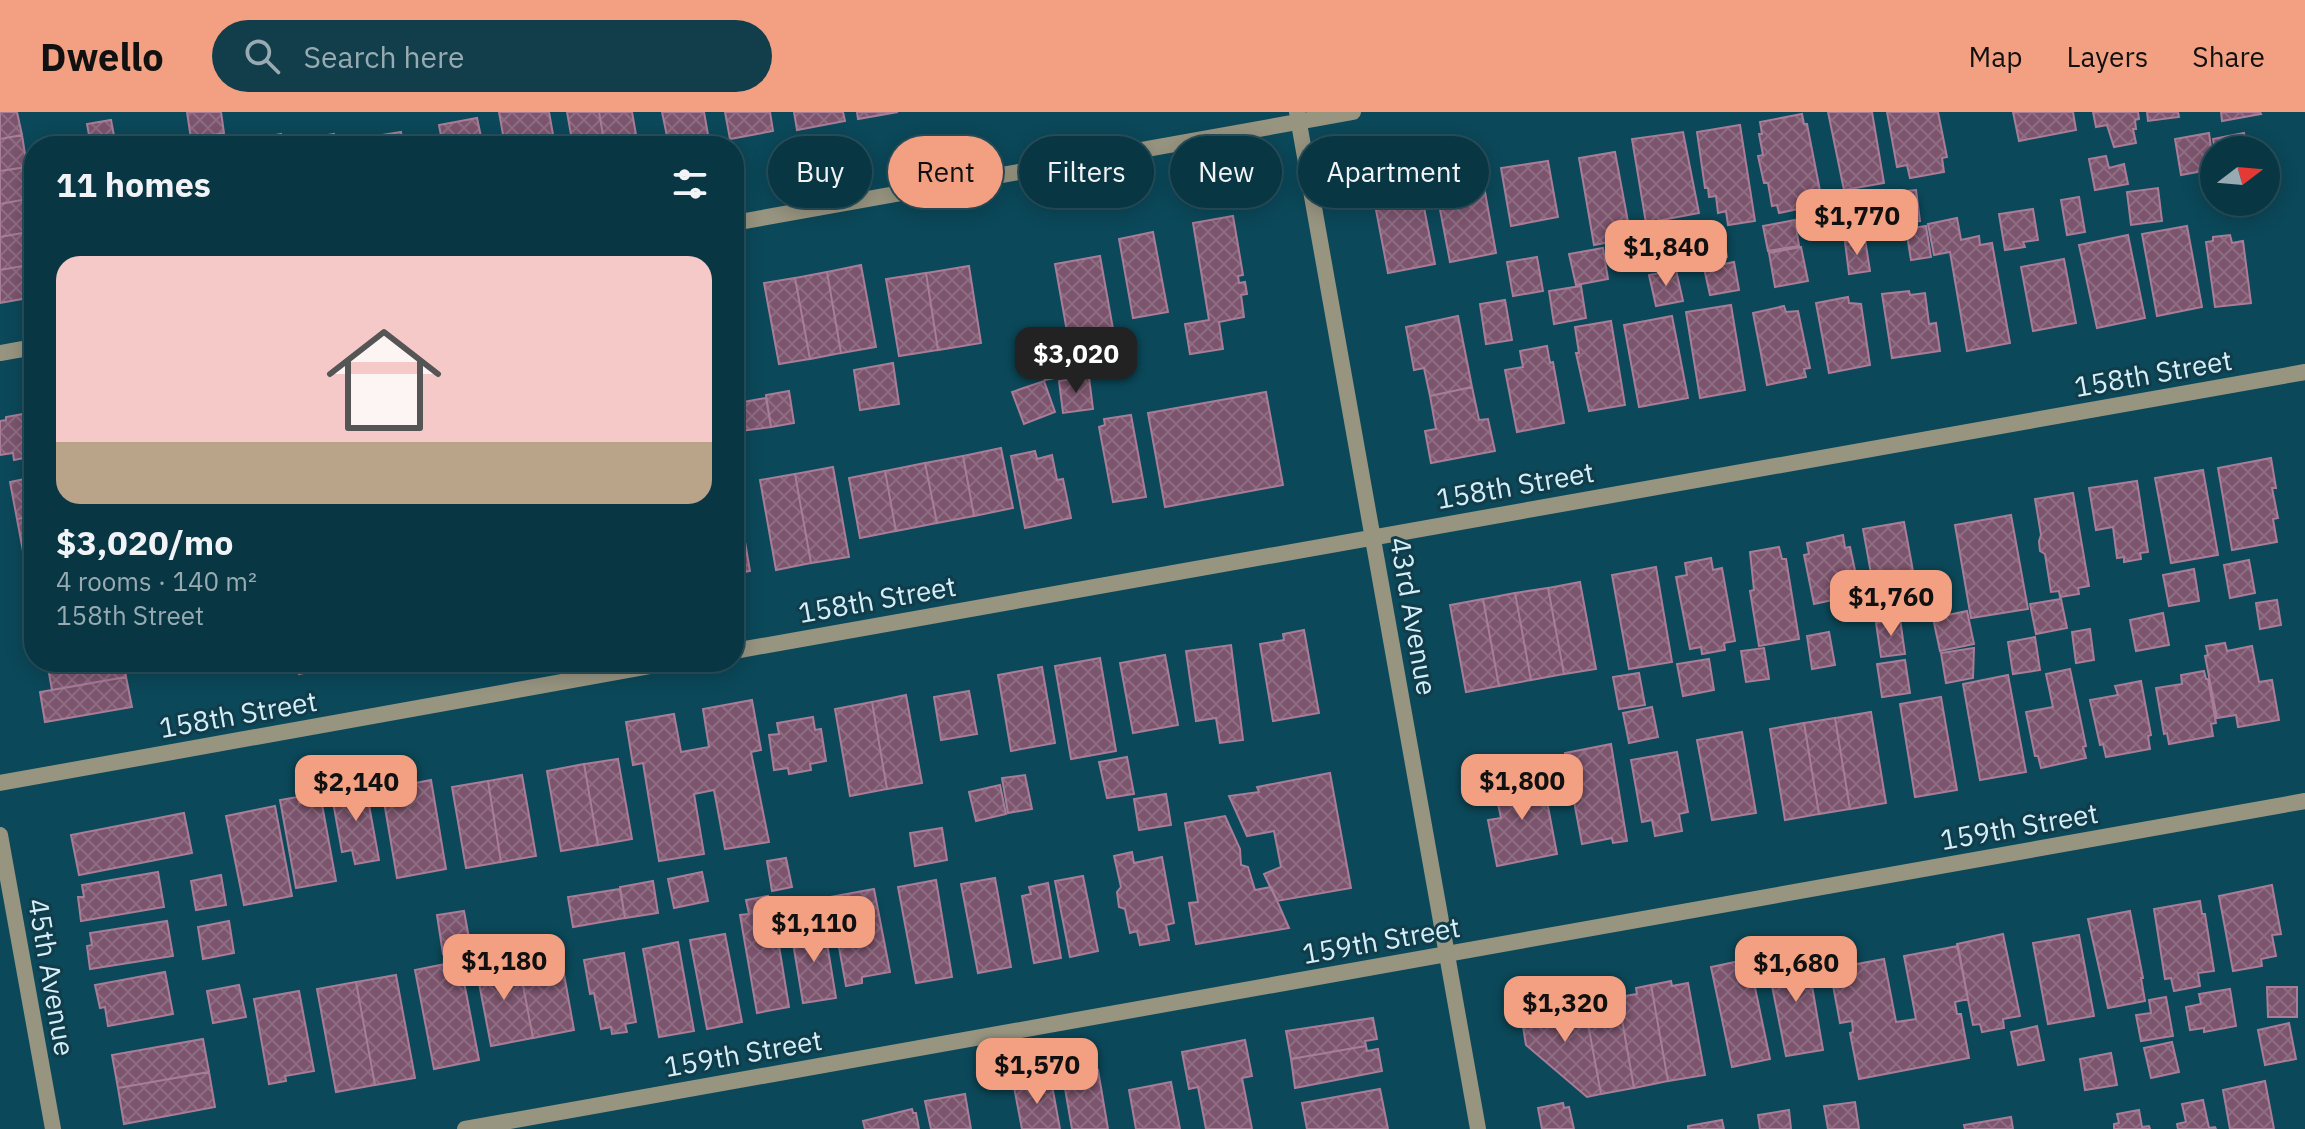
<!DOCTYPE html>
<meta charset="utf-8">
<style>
body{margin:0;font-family:"IBM Plex Sans",sans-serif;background:#113e4a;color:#f1f3f6;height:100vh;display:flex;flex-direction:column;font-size:30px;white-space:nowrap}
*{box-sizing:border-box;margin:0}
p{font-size:26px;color:#98abb2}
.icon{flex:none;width:44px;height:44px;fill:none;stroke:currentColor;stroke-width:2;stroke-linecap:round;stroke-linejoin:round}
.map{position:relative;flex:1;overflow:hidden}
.sheet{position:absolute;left:24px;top:24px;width:720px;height:536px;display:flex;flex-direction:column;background:#083643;border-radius:32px;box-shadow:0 4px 20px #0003,0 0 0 2px #29505c}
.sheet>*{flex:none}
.guide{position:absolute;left:768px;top:24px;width:760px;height:72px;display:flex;gap:16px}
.needle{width:52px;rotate:74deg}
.fabs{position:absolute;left:2200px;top:24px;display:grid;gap:16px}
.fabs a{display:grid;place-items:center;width:80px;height:80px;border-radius:50%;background:#083643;box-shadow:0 4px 20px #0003,0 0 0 2px #29505c;font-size:40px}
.price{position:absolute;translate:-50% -68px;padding:0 18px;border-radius:16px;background:#f2a081;color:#111;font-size:26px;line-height:52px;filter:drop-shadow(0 2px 4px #0008)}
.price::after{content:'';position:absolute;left:50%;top:48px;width:24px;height:18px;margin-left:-12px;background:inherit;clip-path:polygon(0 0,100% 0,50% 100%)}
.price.on{background:#222;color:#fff}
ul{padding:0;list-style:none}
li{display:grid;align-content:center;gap:16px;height:424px;padding:0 32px}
li span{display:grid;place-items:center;height:248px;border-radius:24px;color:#555}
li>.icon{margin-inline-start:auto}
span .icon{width:144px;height:144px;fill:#fffc;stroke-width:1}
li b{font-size:34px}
h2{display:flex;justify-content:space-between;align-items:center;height:96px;padding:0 32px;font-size:34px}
.chip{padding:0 28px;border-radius:36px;background:#083643;box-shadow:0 4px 20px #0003,0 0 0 2px #29505c;font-size:28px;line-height:72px}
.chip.on{background:#f2a081;color:#111}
header{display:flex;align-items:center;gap:48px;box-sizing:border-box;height:112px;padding:0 40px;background:#f2a081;color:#111}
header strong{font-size:38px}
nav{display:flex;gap:44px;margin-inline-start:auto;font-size:28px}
.search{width:560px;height:72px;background:#113e4a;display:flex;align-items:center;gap:20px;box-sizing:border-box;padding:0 28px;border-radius:44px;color:#98abb2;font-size:30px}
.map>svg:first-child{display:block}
</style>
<header>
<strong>Dwello</strong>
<div class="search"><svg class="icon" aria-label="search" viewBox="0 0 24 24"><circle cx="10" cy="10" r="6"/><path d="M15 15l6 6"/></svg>Search here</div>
<nav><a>Map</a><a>Layers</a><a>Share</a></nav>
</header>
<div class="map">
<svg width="2305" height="1017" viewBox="0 0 2305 1017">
<defs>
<pattern id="building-cross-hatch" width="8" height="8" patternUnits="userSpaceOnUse" patternTransform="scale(2)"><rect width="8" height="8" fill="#7c546d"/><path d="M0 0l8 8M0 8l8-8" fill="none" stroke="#8e6d83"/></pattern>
</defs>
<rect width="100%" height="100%" fill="#0b4859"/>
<path fill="url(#building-cross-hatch)" stroke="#a87d98" stroke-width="2" d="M0,0H17L22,23L0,27Z
M187,0H221L224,21L191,27Z
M499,0H549L555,34H505Z
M567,0H599L605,34H573Z
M599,0H632L638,34H605Z
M662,0H704L710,34H669Z
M725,0H770L773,19L730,27Z
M794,0H843L845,9L797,18Z
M857,0H898L858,7Z
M1828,0H1872L1884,71L1844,78Z
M1887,0H1938L1947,45L1942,46L1944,60L1910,66L1907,53L1897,55Z
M2013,0H2073L2076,18L2019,29Z
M2093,0H2138L2139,7L2135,8L2136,17H2133L2136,31L2114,35L2107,13L2096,15Z
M2147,0H2178L2179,5L2148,9Z
M2221,0H2260L2261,2L2222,9Z
M1802,2L1804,12H1807L1821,84L1812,86L1813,94L1779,101L1777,93L1772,94L1768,71H1764L1758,44L1763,43L1759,22H1762L1760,10Z
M477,6L483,34H443L439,13Z
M111,8L116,34H91L87,12Z
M1740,13L1755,109L1728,113L1726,99L1718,101L1716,84L1709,85L1708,76H1705L1697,20Z
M401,20L403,34H364L363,26Z
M1683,20L1699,101L1646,111L1632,27Z
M2209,21L2214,57L2181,63L2175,27Z
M2244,21L2248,38H2215L2213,27Z
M281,22L283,34H257L255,27Z
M334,22L336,34H299L298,28Z
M22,23L27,55L0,59V27Z
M1615,40L1631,126L1594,133L1579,46Z
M2106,44L2109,56L2124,52L2128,72L2095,78L2089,47Z
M1548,49L1558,105L1511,114L1501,56Z
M27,55L33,86L0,92V59Z
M1481,58L1496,141L1450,150L1435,71L1465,65L1464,61Z
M1419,70L1435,152L1388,161L1373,82L1403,76L1402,72Z
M2158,76L2162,109L2131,113L2127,80Z
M1916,78L1920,109L1898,111L1895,80Z
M2079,85L2085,120L2067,123L2061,88Z
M33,86L34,119L0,125V92Z
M1854,90L1860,122L1833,127L1827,95Z
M2033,97L2038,128L2023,130L2025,135L2005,138L1999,102Z
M1233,104L1243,163L1238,164L1239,171L1245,170L1247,182L1241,183L1244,205L1219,210L1223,237L1190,242L1185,212L1209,208L1193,111Z
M1957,106L1961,128L1979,124L1980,133L1992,131L2010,231L1967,239L1950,140L1934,143L1928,112Z
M1795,108L1799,134L1768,139L1763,114Z
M1926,114L1931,145L1911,148L1906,117Z
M2187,114L2202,195L2157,204L2142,122Z
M1722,115L1727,145L1706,149L1701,120Z
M34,119V152L0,158V125Z
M1153,120L1168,200L1133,206L1119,127Z
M1665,121L1670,154L1646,158L1640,125Z
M2128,123L2145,206L2097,216L2079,133Z
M2230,123L2232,131L2243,129L2251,191L2215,195L2206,130L2213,129V125Z
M1865,127L1870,159L1849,162L1845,130Z
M1801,135L1808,169L1775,175L1769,141Z
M1603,136L1608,167L1576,173L1569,142Z
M1100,144L1113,217L1068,225L1055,152Z
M1537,145L1543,179L1513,184L1507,150Z
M2064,147L2076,211L2033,219L2021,155Z
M1734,150L1739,178L1710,183L1704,156Z
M34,152V185L0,191V158Z
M861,153L876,235L841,241L827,160Z
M969,154L981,231L938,238L926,161Z
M1676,158L1683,189L1656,194L1649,163Z
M827,160L841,241L810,247L795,166Z
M926,161L938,238L899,244L886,167Z
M795,166L810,247L779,252L764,171Z
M1581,174L1586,206L1554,212L1549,179Z
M1909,179L1910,183L1925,181L1929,212L1936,211L1940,239L1892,246L1882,182Z
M1848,185L1849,191L1861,192L1870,253L1829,261L1816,191Z
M1505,188L1512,228L1486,232L1480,192Z
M1731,193L1745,278L1700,286L1686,200Z
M1784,194L1786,200L1798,199L1810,256L1804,257L1806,265L1767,273L1753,201Z
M734,200L744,258L734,260Z
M1458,204L1472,275L1430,284L1424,256L1414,258L1406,215Z
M1672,204L1688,286L1639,295L1624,213Z
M1611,209L1625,293L1589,299L1576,241H1579L1575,215Z
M1071,229L1078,261L1045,268L1038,235Z
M1547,234L1550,251L1553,250L1564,311L1517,320L1505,258L1523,255L1520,239Z
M893,251L899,292L860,298L854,258Z
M1089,265L1093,297L1063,301L1059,269Z
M1044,269L1055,300L1024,312L1012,280Z
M1472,275L1479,308L1488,307L1495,339L1431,351L1425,319L1436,317L1430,284Z
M789,279L794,311L771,315L766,283Z
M1266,280L1283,373L1165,395L1148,301Z
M766,286L771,315L741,319L737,291Z
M34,300V344L14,348L13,341L0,343V309L6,308V305Z
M1131,303L1146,385L1113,390L1099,315L1105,313L1104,307Z
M1001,336L1013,396L974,404L963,344Z
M1035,339L1037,347L1052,343L1057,368L1063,367L1071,406L1025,416L1011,344Z
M963,344L974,404L937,411L925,351Z
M2271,346L2276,376H2272L2278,406L2273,407L2277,430L2232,438L2218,356Z
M925,351L937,411L896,419L885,359Z
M833,355L849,445L811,451L795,362Z
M2203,358L2218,443L2171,451L2155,366Z
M885,359L896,419L860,426L849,366Z
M795,362L811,451L776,458L760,368Z
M34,365V404L17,407L10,370Z
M2137,369L2148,440L2140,441L2141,447L2124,450V445L2117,446L2113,415L2096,418L2089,376Z
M2073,381L2089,474L2078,476L2079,482L2060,485L2059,479L2051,480L2045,442L2040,439L2039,429L2041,423L2035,387Z
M738,389L750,459L734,462V390Z
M2011,403L2028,497L1971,506L1955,413Z
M34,404V437L23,439L17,407Z
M1904,410L1919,492L1878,500L1863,417Z
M1843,423L1845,436L1850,435L1860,482L1814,492L1804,443L1809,442L1807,431Z
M1779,435L1782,447H1786L1799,527L1759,534L1750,479L1754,478L1750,440Z
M1711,446L1713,458L1722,456L1735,529L1724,531L1725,538L1702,542L1701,535L1690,537L1676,465L1687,463L1685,451Z
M2249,448L2255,481L2230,486L2224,453Z
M1656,455L1672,550L1629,557L1612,463Z
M2194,457L2199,489L2169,494L2163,463Z
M1580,470L1596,557L1564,562L1548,476Z
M1548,476L1564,562L1531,568L1515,481Z
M1515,481L1531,568L1499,574L1483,487Z
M1483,487L1499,574L1466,580L1450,493Z
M2061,487L2067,516L2036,522L2030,492Z
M2277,488L2281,513L2260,517L2256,491Z
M1967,499L1974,532L1940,539L1933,506Z
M2163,501L2169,533L2136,539L2130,508Z
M1900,507L1905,542L1881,545L1876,511Z
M2090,517L2094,548L2076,551L2072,520Z
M1304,518L1319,601L1273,609L1260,532L1284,528L1283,522Z
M1829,520L1835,553L1812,557L1807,524Z
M2035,525L2040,558L2013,562L2008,530Z
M2225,531L2227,539L2252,534L2259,570L2272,568L2279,608L2238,615L2236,603L2217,606L2205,544L2208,543L2206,534Z
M1231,533L1243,628L1220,631L1216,606L1196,609L1186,539Z
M1764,536L1769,567L1746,570L1741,539Z
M1974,536L1973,566L1946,571L1941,541Z
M1165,543L1178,613L1133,621L1120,551Z
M1100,546L1116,639L1071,647L1055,554Z
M1709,547L1714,578L1683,584L1677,552Z
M1905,548L1910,581L1882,585L1877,552Z
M47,550H124L126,565L52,578Z
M174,550H205L206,553L175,558Z
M296,550H343L344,552L299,562Z
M1042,555L1055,631L1011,639L998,563Z
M2070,557L2086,634L2083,635L2086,646L2041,656L2038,644H2035L2026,600L2053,595L2046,562Z
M2204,559L2206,567H2208L2216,611L2211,612L2213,624L2169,632L2167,621L2164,622L2156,576L2182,572L2181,563Z
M1639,561L1645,593L1619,597L1613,565Z
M2008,563L2026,660L1980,668L1963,572Z
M126,565L132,595L45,610L40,580Z
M2141,569L2151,623L2148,624L2150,637L2106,645L2103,632L2100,633L2090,588L2118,583L2115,574Z
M969,579L977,622L941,628L934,585Z
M906,583L922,671L887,677L872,590Z
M1941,585L1957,678L1915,685L1900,592Z
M752,588L761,638L751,640L769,730L725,737L714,678L694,682L704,742L659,749L643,651L633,653L626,610L674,602L681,640L709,635L703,597Z
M872,590L887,677L850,684L835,597Z
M1652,595L1658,625L1629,631L1623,601Z
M1871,600L1886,691L1850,697L1835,606Z
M813,605L815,618L821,617L826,649L810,652L811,658L789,662L788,656L774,658L769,623L779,622L777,611Z
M1835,606L1850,697L1819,702L1804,611Z
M1804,611L1819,702L1785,708L1770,617Z
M1742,620L1756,701L1712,708L1697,628Z
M1611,632L1627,729L1613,731L1612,726L1582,732L1565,641Z
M1677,640L1688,700L1679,702L1682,719L1655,724L1652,708L1642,710L1631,648Z
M1127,645L1134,682L1107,686L1099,650Z
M618,647L632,727L598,733L584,652Z
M584,652L598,733L561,739L547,659Z
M1330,661L1351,776L1277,789L1264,762L1281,755L1274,719L1247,724L1229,684L1259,680L1257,675Z
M522,663L536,744L501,750L488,669Z
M1025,663L1032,697L1008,701L1002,666Z
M1542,663L1557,742L1497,754L1488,708L1501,706L1496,682H1499L1497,672Z
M431,668L446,757L397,766L381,672L399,669L400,674Z
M488,669L501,750L466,756L452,675Z
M365,671L379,748L355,752L352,738L342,740L333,690L338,689L336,676Z
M1000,673L1006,702L976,709L969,680Z
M1166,682L1171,713L1139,718L1134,687Z
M298,685L299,691L321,687L336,769L296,776L280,688Z
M275,694L292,784L244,793L226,704Z
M184,701L192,741L79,763L71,723Z
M1225,704L1240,737L1241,753L1248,755L1255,778L1271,775L1289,816L1196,832L1189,791L1198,790L1185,711Z
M942,716L947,748L915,754L910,721Z
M1132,740L1134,751L1162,745L1174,811L1166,813L1169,828L1140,833L1137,819L1130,821L1125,797L1119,795L1117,780L1121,775L1114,744Z
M786,746L792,775L772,779L767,749Z
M158,760L164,795L81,809L78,785H84L82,773Z
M702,760L708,789L674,796L668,767Z
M221,763L226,793L196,798L191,769Z
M1083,764L1098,839L1070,845L1055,769Z
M995,766L1011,855L978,861L961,772Z
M936,768L952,865L916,871L898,775Z
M653,769L658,801L625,806L620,775Z
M1048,771L1061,846L1034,851L1022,784L1031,782L1029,775Z
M2272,773L2281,822L2272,823L2276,844L2261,847L2262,854L2233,859L2219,784Z
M620,777L625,806L573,815L568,785Z
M874,777L890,860L862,865V871L846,874L830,785Z
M768,784L770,797H773L789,895L757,901L740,803L749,802L746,788Z
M2200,789L2202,802H2205L2214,859L2198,861L2200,874L2174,879L2171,866L2165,867L2154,797Z
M464,799L471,837L443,842L437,803Z
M2130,799L2143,866H2141L2145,889L2108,896L2088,807Z
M167,809L173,844L90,857L87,834L92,833L90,821Z
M229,809L234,841L203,847L198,815Z
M824,813L836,886L803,891L791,819Z
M725,822L742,910L707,917L690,828Z
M2003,822L2020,904L2003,907L2004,916L1982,920L1980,912L1973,913L1957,832Z
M2079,823L2094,904L2048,912L2033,831Z
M678,830L694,919L659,925L643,837Z
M1958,834L1968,887L1955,890L1957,902H1961L1969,946L1859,967L1850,921L1853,920L1852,909L1840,911L1830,857L1884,847L1896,910L1916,907L1904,844Z
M1806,839L1823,938L1786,944L1767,849Z
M560,840L574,918L533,926L518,847Z
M624,841L636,910L625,912L627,920L612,922L611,915L601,917L594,881L590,882L584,848Z
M518,847L533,926L491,934L476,855Z
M1749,847L1770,947L1732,955L1711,855Z
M460,849L479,948L434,957L415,858Z
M165,860L173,902L108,914L105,895L100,896L95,873Z
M396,863L415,966L375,973L356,870Z
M1671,869L1672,874L1688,871L1705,963L1668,969L1651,873Z
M356,870L375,973L336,980L317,877Z
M239,873L246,905L213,911L207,879Z
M1651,873L1668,969L1634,976L1618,885L1637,882L1636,876Z
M2267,875H2297V905H2268Z
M2230,877L2236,914L2204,920V916L2190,918L2186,895L2201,892L2199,882Z
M299,879L314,959L285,964L286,969L269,972L254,887Z
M1599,882L1601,889L1618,885L1634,976L1601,982L1583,885Z
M1583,885L1601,982L1587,985L1526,933L1521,902L1569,893L1568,888Z
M2166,885L2173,924L2141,929L2136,903L2151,901L2149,888Z
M1373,906L1377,927L1365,929L1366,934L1291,947L1286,919Z
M2289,911L2296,947L2265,953L2258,918Z
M2037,914L2044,948L2018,953L2011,920Z
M203,927L209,960L118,976L112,943Z
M1245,928L1252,964L1242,966L1252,1017H1206L1198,975L1189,977L1182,940Z
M2172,930L2179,960L2151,966L2144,936Z
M1366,934L1367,939L1378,937L1382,959L1295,976L1291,947Z
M2111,941L2117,973L2085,978L2080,947Z
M1098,958L1108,1017H1072L1063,965Z
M209,960L215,995L124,1012L118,976Z
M1051,968L1060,1017H1022L1014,975Z
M2265,969L2274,1017H2230L2223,978Z
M1171,970L1180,1017H1136L1129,978Z
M1380,977L1388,1017H1307L1302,991Z
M965,982L971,1017H931L925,989Z
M2203,988L2209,1016L2215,1015L2216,1017H2178L2177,1012L2186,1010L2182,992Z
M1855,990L1859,1017H1828L1824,994Z
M1563,991L1564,996L1569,995L1574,1017H1542L1538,996Z
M912,997L913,1001H916L919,1017H865L863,1009Z
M1789,998L1791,1017H1760L1758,1003Z
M2139,998L2142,1015L2149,1014L2150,1017H2114V1012L2119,1011L2117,1002Z
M2011,1005L2013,1017H1965L1964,1013Z
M1722,1008L1724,1017H1688V1014Z"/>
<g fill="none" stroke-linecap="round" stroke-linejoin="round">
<path stroke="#76a1ae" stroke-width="5" stroke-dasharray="2 6" stroke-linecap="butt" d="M1270,40L1272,52L1282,50"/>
<path stroke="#979480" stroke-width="16" d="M1297,0L1478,1017
M734,111L1353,0
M0,241L34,235
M734,539L2305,260
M0,671L673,550
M0,723L53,1017
M465,1017L2305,689"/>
</g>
<g text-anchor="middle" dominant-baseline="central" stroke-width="6" stroke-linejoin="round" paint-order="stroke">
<g font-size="28" fill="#d4eff9" stroke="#113c49">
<text transform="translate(2153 261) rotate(-10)">158th Street</text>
<text transform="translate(1515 373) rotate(-10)">158th Street</text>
<text transform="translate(877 487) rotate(-10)">158th Street</text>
<text transform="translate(1414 504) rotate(80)">43rd Avenue</text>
<text transform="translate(238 602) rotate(-10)">158th Street</text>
<text transform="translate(2019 714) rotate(-10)">159th Street</text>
<text transform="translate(1381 828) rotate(-10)">159th Street</text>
<text transform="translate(52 865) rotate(80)">45th Avenue</text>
<text transform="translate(743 941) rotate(-10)">159th Street</text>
</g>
</g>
</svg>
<div class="fabs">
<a><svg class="needle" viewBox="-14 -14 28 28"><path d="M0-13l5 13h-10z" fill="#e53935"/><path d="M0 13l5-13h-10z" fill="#98abb2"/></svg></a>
</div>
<b class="price" style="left:1857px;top:145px">$1,770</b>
<b class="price" style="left:1666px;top:176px">$1,840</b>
<b class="price on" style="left:1076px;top:283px">$3,020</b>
<b class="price" style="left:1891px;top:526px">$1,760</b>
<b class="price" style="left:1522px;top:710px">$1,800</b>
<b class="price" style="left:356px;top:711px">$2,140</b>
<b class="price" style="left:814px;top:852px">$1,110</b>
<b class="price" style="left:504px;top:890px">$1,180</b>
<b class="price" style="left:1796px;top:892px">$1,680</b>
<b class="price" style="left:1565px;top:932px">$1,320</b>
<b class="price" style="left:1037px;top:994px">$1,570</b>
<div class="guide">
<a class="chip">Buy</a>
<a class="chip on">Rent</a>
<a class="chip">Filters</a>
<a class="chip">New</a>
<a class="chip">Apartment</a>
</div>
<section class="sheet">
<h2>11 homes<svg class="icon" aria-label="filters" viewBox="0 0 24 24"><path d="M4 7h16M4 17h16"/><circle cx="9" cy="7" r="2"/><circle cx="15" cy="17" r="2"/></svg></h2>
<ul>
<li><span style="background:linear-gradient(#f6c9c9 75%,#b9a48a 0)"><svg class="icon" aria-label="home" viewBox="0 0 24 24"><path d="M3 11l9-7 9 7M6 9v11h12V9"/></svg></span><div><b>$3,020/mo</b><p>4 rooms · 140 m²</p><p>158th Street</p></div></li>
</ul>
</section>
</div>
